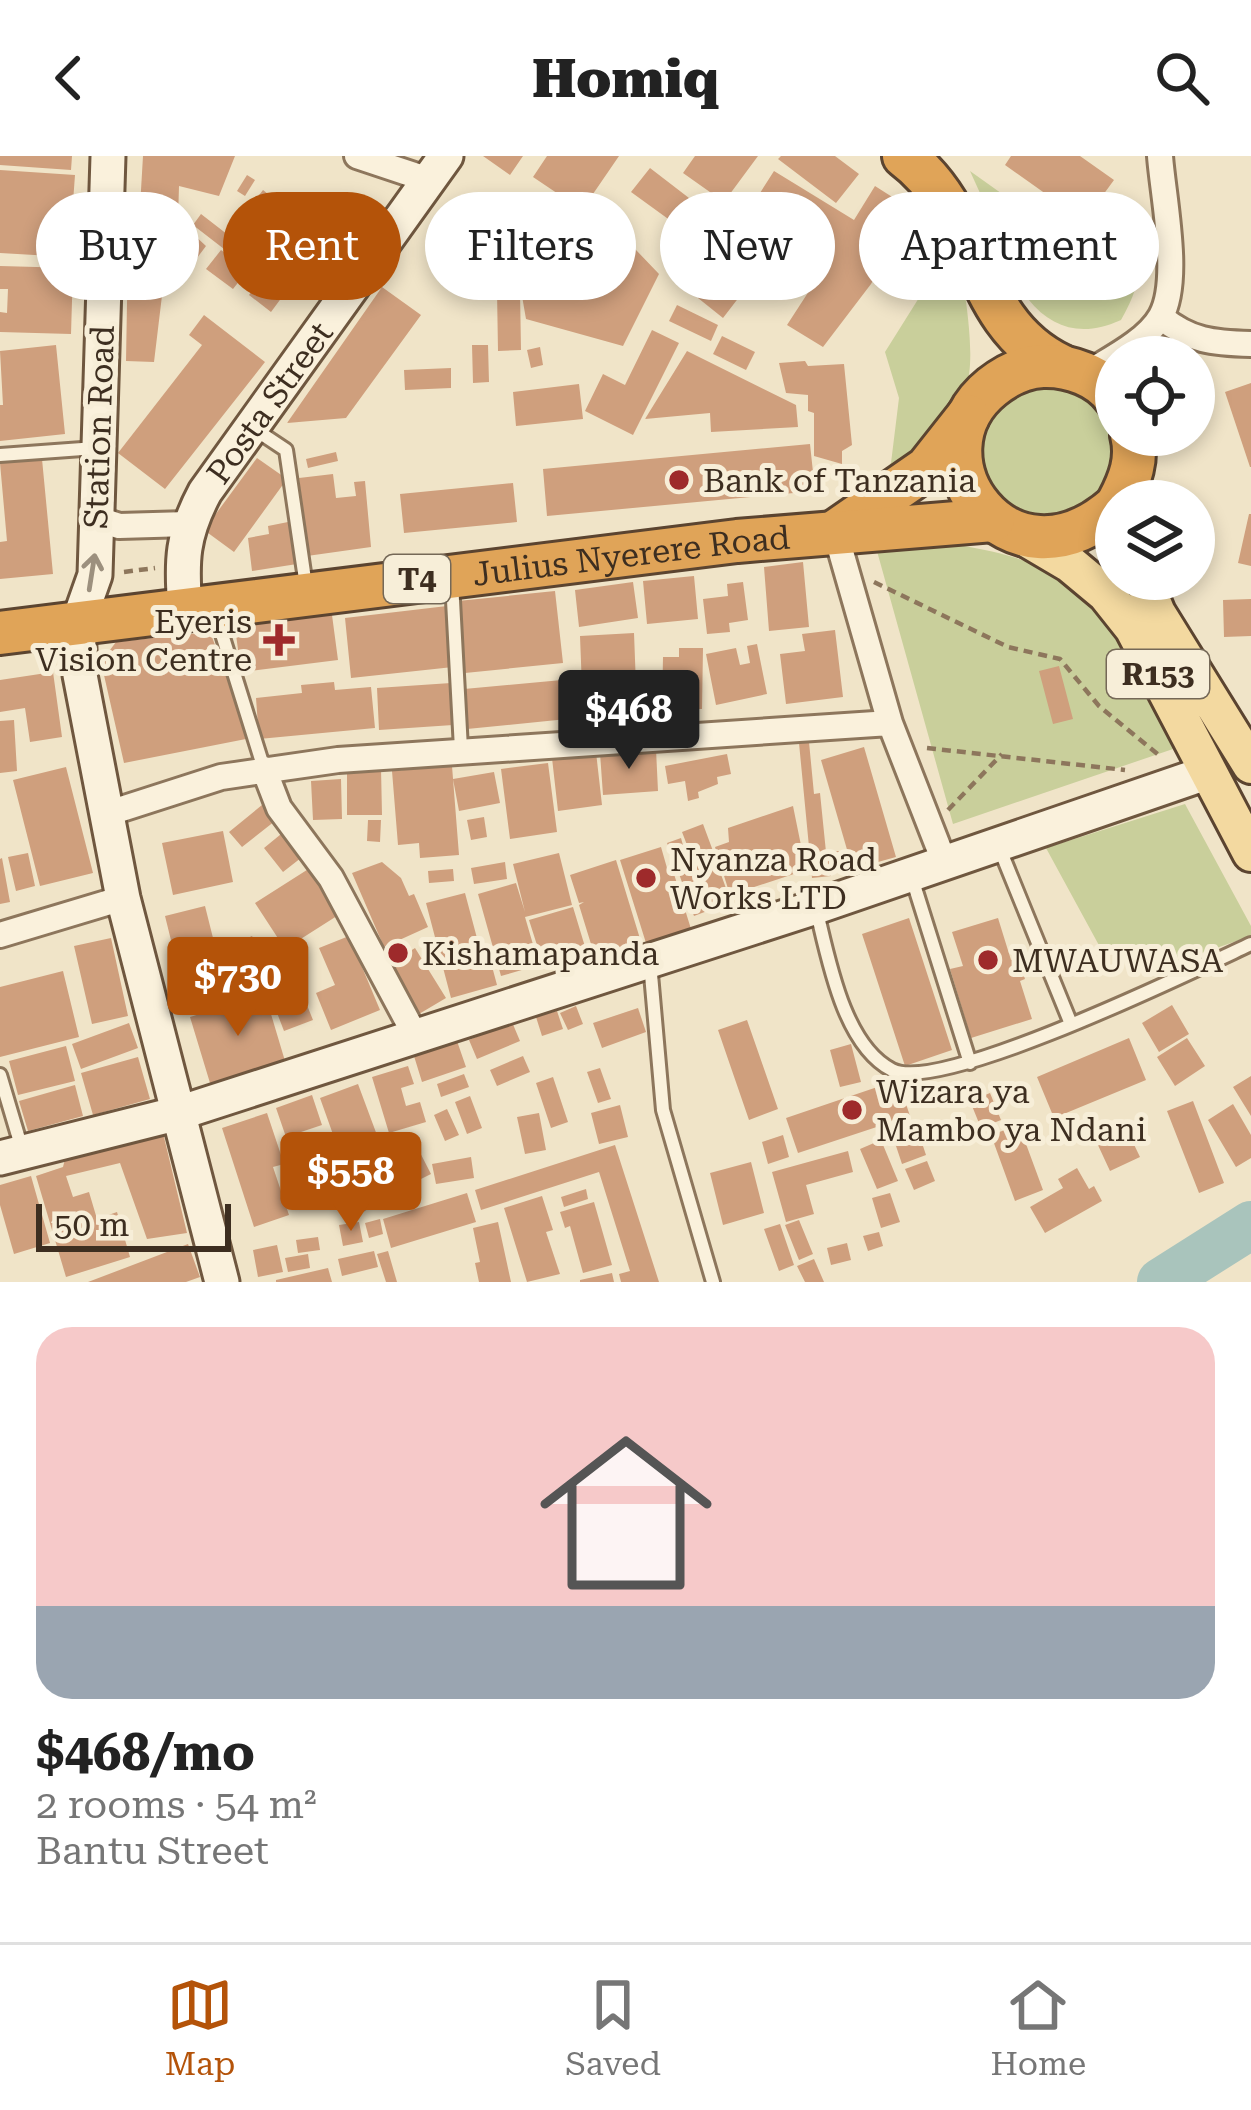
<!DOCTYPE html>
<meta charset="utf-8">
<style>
body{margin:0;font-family:"Roboto Serif",serif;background:#f2f2f2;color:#222;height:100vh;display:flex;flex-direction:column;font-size:45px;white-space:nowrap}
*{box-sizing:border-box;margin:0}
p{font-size:39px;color:#767676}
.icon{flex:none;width:66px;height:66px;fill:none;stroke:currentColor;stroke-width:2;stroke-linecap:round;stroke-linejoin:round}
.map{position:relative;height:1126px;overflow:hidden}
.sheet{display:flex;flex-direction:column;background:#fff;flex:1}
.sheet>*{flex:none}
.guide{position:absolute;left:36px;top:36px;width:1179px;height:108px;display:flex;gap:24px}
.tools{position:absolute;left:1095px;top:180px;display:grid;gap:24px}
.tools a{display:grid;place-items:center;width:120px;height:120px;border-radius:50%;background:#fff;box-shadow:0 6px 18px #0003;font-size:60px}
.scale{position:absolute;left:36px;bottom:30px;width:195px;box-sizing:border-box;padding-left:12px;border:6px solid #3d2e20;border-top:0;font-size:33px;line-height:42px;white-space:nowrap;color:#3d2e20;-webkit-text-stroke:9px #f7eed8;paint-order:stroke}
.price{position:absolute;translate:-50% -102px;padding:0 27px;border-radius:12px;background:#b45309;color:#fff;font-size:39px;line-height:78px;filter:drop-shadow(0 3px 6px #0008)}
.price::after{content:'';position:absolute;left:50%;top:72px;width:36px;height:27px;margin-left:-18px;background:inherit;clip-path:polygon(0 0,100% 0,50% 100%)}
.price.current{background:#222;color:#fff}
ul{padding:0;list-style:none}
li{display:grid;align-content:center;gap:24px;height:636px;padding:0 36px}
li span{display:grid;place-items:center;height:372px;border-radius:36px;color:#555}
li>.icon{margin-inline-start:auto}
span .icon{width:216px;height:216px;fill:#fffc;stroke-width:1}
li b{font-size:51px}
.tag{padding:0 42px;border-radius:54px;background:#fff;box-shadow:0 6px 18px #0003;font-size:42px;line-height:108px}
.tag.current{background:#b45309;color:#fff}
header{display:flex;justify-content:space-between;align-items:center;height:156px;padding:0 36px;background:#fff;font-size:54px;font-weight:800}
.dock{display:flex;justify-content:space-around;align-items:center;height:168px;border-top:3px solid #e0e0e0;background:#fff;font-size:33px;color:#767676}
.dock a{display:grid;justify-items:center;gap:6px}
.dock .current{color:#b45309}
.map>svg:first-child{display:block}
</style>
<header><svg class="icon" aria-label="back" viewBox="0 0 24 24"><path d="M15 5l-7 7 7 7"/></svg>Homiq<svg class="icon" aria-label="search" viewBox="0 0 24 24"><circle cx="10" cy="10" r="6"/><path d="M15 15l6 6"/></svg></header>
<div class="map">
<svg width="1251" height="1126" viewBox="0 0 1251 1126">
<rect width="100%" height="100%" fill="#f0e4c8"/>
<path fill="#c9cf9b" d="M970,15L1058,78L1137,77C1143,113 1139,132 1121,164C1084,181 1053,174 1028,143Z
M949,94L959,100C964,132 977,201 966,231C948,277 902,310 864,339L891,307L899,242L885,196Z
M1070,229C1080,236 1093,242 1101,251C1124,277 1120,325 1094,347C1081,359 1048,361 1030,365L985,331L977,284L985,261L1016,232Z
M937,386C1093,406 1117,455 1173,593L953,668L875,388Z
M1185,648L1251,770V780L1176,806L1101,793L1046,692Z"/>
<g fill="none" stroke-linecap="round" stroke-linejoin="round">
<path stroke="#a9c4bc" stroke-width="48" d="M1161,1126L1251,1069"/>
</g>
<path fill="#cf9f7d" d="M0,0H72L71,14L0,9Z
M143,0H235L219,40L179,30L178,64L206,90L188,114L139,68Z
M483,0H523L510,19Z
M547,0H619L582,54L533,21Z
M695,0H758L724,46L683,17Z
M781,0H835L859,18L836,47L778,3Z
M1011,0H1080L1114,24L1084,65L1005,9Z
M650,12L689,42L671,65L631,36Z
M0,14L75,19L69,101L0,97Z
M774,15L854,64L875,30L911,53L871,128L823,191L787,169L811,132L735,76Z
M247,19L255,24L245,40L237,35Z
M263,34L282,49L265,71L246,56Z
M591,47L659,118L623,190L526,163L518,117L542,116L582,101L589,83L579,78Z
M698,49L714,60L704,73L689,63Z
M201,58L232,82L224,93L193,69Z
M295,58L324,80L308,100L280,79Z
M344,61L356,67L342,92L330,86Z
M689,69L703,80L679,111L665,101Z
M905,71L926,81L910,110L926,119L921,129L884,109Z
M716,74L733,87L725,97L708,84Z
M265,79L278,98L265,107L252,88Z
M481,89L486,109L464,113L459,95Z
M128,90L164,123L154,206L126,205Z
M221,94L248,114L233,133L206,113Z
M726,104L753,123L723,162L698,142Z
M0,110L73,112L71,178L0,176V156L7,157L8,133H0Z
M266,116L288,133L271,156L249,139Z
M382,131L421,159L346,262L287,267Z
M497,135H520L521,194L498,195Z
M677,149L718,169L711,185L669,165Z
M204,159L265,206L165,333L118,297L202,189L189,179Z
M652,174L679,187L633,279L585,255L603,218L625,229Z
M722,180L755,196L746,214L713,198Z
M56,189L65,278L0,285V249H3L0,195Z
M472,189H488L489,226L473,227Z
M540,191L543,209L531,212L527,194Z
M687,195L796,249L798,271L711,276L710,257L645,263Z
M805,205L808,210L844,208L852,289L842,295V308L814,300V257L808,255V239L786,237L779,207Z
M451,212V232L405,234L404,214Z
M1251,227V311H1250L1225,236Z
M579,228L583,263L516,270L513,236Z
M810,288L815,335L547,360L543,313Z
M336,296L338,305L308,312L306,303Z
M257,302L287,323L234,396L204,374Z
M42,303L53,418L0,423V386L7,385L0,307Z
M333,318L336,342L356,340L354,326L365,325L371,391L307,400L299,322Z
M513,327L517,366L404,377L400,338Z
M1249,358H1251V410L1238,407Z
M293,365L297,408L252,415L248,382L269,378L268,370Z
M803,406L809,471L769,475L764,411Z
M694,420L698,463L647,468L643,425Z
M633,426L638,462L579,471L575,434Z
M743,426L748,464L729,467L730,476L707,478L703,443L728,440L727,428Z
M555,435L563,507L465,517L458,445Z
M1251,443V480L1224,481L1223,444Z
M447,450L453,511L351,522L345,462Z
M332,459L338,504L241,516L235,471Z
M835,474L843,541L786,548L780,498L805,495L802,478Z
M210,476L251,582L124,607L101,506L116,486Z
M634,477L637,556L583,558L580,480Z
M757,488L767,538L716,549L706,498L736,492L740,509L750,507L747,490Z
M679,492H703L702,553H662L663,501H679Z
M1059,510L1073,563L1053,568L1039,515Z
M53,516L62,581L30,586L25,552L0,556V524Z
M562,524L567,563L467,573L464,533Z
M334,526L335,534L371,531L375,572L259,583L256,542L302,537L301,529Z
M451,527L453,569L379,574L377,532Z
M14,564L17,615L0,617V565Z
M809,586L814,638L820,637L826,696L839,695L841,710L830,711L831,720L812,722L799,587Z
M864,591L896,701L860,711L855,695L848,697L821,604Z
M656,593L658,635L603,639L600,597Z
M596,596L602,649L558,655L552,602Z
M727,598L731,618L717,621L718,628L698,636L699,642L688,645L685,625L668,628L665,610Z
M548,607L557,676L510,683L501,613Z
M452,610L459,699L420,702L419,687L398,689L392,615Z
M66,611L93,717L40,730L13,624Z
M381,612L382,659H347V613Z
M494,616L500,647L459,655L453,623Z
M341,623L342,663L313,664L311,625Z
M262,649L275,665L242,691L229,676Z
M793,650L806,714L730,739L715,691L729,686L728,672Z
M484,661L487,681L471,684L467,664Z
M368,664H381L380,686L367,685Z
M703,668L713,695L692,702L682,676Z
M286,674L306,698L283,716L264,692Z
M223,675L233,726L173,739L162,687Z
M681,682L684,693L671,697L667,687Z
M661,691L669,719L674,718L691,773L646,787L620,704Z
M28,697L35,730L16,735L8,701Z
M559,697L572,749L525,761L539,809L501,820L478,738L516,727L525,756L513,708Z
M2,702L10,746L0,748V703Z
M715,702L731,746L694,760L678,715Z
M616,704L641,786L595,801L579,749L584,746L579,747L570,719Z
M382,706L401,722L409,740L414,738L428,771L384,791L352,717Z
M505,706L507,723L474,728L471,712Z
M310,712L340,758L285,793L255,747Z
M453,713L454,725L429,727L428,715Z
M465,737L482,801L489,799L497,829L451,842L426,747Z
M205,750L222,818L232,815L238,837L187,849L165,760Z
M573,751L586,794L543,808L529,764Z
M909,762L952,894L905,910L862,778Z
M998,762L1011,804L1018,802L1025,823L1020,825L1032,863L971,882L950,813L963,810L952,776Z
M252,780L269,815L246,826L229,791Z
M349,780L380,854L331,874L316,837L335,829L319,792Z
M111,782L128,860L92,868L74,790Z
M415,792L446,842L419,858L388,809Z
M292,812L313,864L284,875L264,823Z
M63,815L79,881L0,901V831Z
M265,838L285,905L210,927L190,861Z
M1172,849L1189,878L1159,896L1142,867Z
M576,850L583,868L568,874L560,857Z
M638,852L646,876L602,892L593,867Z
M557,855L563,873L542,880L536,861Z
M747,864L778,953L749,964L718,874Z
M512,866L520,885L477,903L469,884Z
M129,867L138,892L81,913L72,888Z
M1129,882L1146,924L1054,962L1037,921Z
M1187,882L1205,910L1175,930L1157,901Z
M457,885L466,911L422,926L414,900Z
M851,888L861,926L840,931L830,894Z
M66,890L75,925L18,939L9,905Z
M523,900L530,916L497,930L490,914Z
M138,901L150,943L93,959L81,917Z
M408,910L414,928L401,932L406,950L420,946L426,966L389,977L372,921Z
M600,912L611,943L598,947L587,916Z
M464,918L469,931L441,941L437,928Z
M1251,920V960L1233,931Z
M553,921L568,966L551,972L536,927Z
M898,924L910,960L798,997L786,962Z
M358,928L384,998L345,1012L320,942Z
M75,929L83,960L28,975L19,945Z
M990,937L1001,964L981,972L970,945Z
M312,939L322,969L286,981L276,952Z
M470,940L482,972L467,978L455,946Z
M1193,945L1224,1027L1199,1037L1167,955Z
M1233,948L1251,979V1002L1236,1011L1208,964Z
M620,949L628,981L599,988L591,957Z
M447,953L459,979L445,985L434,959Z
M267,957L284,1008L273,1011L289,1059L254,1071L222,972Z
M539,957L546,994L525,998L517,961Z
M1019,969L1043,1034L1015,1045L991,979Z
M917,972L926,999L902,1008L893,981Z
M1126,972L1140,1001L1110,1015L1097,987Z
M163,977L187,1077L147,1083L120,1007L66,1020L73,1041L89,1036L97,1063L117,1056L130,1101L66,1121L36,1020L63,1011L65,1003Z
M410,977L431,1018L413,1027L417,1034L406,1040L400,1027L405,1025L402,1019L413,1013L398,984Z
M783,979L789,1001L768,1008L762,986Z
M881,984L898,1025L877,1033L860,993Z
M615,989L659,1126H621L619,1118L630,1115L599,1016L481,1054L475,1034Z
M848,995L853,1016L806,1029L814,1058L786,1066L772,1016Z
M471,1001L474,1022L436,1028L432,1008Z
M927,1005L935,1025L914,1034L905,1013Z
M751,1006L764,1057L723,1069L710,1017Z
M357,1012L363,1035L343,1040L337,1018Z
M1077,1012L1089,1033L1094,1030L1102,1045L1045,1077L1030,1051L1063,1032L1058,1023Z
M31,1020L50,1087L14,1098L0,1049V1029Z
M396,1021L401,1047L378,1050L374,1024Z
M586,1033L588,1043L564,1051L561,1041Z
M467,1037L476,1066L391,1092L383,1063Z
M890,1037L900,1066L881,1072L872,1042Z
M542,1040L553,1074L546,1076L560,1118L527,1126L504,1052Z
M360,1041L368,1053L354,1062L346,1050Z
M594,1046L612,1109L583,1117L570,1070L565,1072L560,1056Z
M380,1063L383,1078L369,1082L365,1067Z
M799,1064L813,1098L799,1104L785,1069Z
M359,1066L363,1086L343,1090L339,1069Z
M498,1066L511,1126H479L475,1107L480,1106L473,1072Z
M780,1068L794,1109L779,1115L764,1073Z
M879,1076L883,1090L868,1095L863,1080Z
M318,1081L320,1094L298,1097L296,1084Z
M847,1087L851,1104L831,1109L827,1092Z
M188,1088L200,1121L186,1126H88Z
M277,1089L283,1116L258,1121L253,1094Z
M374,1095L378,1111L342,1120L338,1103Z
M388,1095L397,1126H386L377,1098Z
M308,1098L310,1112L288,1116L285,1102Z
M814,1103L824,1126H805L797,1110Z
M328,1112L332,1126H276V1124Z
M612,1117L614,1126H580V1124Z"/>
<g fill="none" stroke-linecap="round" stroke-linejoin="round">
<defs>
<path id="lane" d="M253,272L286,294L306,430
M0,299L96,292
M452,426L461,593
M216,459L264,613
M999,691L1071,868
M911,719L970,907
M816,752C828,801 843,889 892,914C941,938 1193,815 1251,788
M650,807L663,954L713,1126
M0,919L22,993"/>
<path id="street" d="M357,0L429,24
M1161,161C1190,185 1213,187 1251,188
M1086,218C1110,203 1147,185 1161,160C1181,124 1163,41 1160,0
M95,362L119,370L188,368
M835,375L890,567L945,708
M264,613L279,652L331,722L415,879
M106,658L221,621L338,604L890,567
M0,779L123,742"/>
<g id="secondary">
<path d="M108,0L95,419L78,467L80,519L123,742L222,1126"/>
<path id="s1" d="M185,453C181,405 182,379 205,336L446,0"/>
<path d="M0,1002L179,957L816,751L1209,616"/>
</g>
<path id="primary" d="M1019,378L1070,408L1106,438L1133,472L1251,697
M1143,423L1157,457L1251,609"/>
<g id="highway">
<path d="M904,0C983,59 967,165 1061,210"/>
<path d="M1116,243C1101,220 1069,209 1043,210C1023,211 1007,219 992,231C907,299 1008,445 1116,350"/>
<path d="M1119,345C1130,324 1138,303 1132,279"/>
<path d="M836,375L927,312L968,260"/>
<path id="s2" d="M0,477L737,385L993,364"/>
</g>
</defs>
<use href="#lane" stroke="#8d765c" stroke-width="18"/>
<use href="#street" stroke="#8d765c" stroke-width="30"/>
<use href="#secondary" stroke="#6f573f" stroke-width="39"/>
<use href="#primary" stroke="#5b4430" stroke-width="42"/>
<use href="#highway" stroke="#5b4430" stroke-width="48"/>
<path stroke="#8d765c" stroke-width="4.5" stroke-dasharray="9 6" stroke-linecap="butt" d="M124,416L155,412
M874,426L1008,491L1060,503L1099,550L1160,600
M927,592L1125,614
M948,654L1002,598"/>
<use href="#lane" stroke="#faf1dc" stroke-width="12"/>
<use href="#street" stroke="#faf1dc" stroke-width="24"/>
<use href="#secondary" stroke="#faf1dc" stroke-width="33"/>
<use href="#primary" stroke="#f3d9a0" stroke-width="36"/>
<use href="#highway" stroke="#e0a458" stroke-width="42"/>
</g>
<defs><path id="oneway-shaft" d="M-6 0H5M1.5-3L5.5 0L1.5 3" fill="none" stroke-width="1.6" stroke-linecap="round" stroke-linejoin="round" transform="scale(3)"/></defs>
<use stroke="#9c907e" href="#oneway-shaft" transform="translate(92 416) rotate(-81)"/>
<g fill="#9e2a2b" stroke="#f7eed8" stroke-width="4.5">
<circle cx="679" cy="324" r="12"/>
<path d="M273 466h12v12h12v12h-12v12h-12v-12h-12v-12h12z"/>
<circle cx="646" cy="722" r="12"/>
<circle cx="398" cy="797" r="12"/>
<circle cx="988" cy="804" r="12"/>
<circle cx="852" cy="954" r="12"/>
</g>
<g text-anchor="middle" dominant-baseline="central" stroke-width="10" stroke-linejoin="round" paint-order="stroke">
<g fill="#f7eed8" stroke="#756857" stroke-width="3">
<rect x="384" y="399" width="66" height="48" rx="9"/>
<rect x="1107" y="494" width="102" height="48" rx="9"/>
</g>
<g font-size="30" font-weight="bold" fill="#3d2e20">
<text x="417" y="423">T4</text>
<text x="1158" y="518">R153</text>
</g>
<g font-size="33" fill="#3d2e20" stroke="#f7eed8">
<text stroke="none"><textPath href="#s1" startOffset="231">Posta Street</textPath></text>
<text transform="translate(99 271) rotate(-88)">Station Road</text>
<text stroke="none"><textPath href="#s2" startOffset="636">Julius Nyerere Road</textPath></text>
</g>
<g font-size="33" fill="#3d2e20" stroke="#f7eed8" text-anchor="start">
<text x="703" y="324">Bank of Tanzania</text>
<text x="252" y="465" text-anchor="end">Eyeris<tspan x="252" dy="38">Vision Centre</tspan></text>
<text x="670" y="703">Nyanza Road<tspan x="670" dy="38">Works LTD</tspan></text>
<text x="422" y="797">Kishamapanda</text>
<text x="1012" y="804">MWAUWASA</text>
<text x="876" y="935">Wizara ya<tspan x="876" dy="38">Mambo ya Ndani</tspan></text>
</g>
</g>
</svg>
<div class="tools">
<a><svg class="icon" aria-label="locate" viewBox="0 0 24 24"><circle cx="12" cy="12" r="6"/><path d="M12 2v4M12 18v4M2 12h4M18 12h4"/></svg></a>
<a><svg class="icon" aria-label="layers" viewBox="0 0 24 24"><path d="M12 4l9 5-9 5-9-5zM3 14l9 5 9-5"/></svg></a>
</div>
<div class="scale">50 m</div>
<b class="price current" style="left:629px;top:616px">$468</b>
<b class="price" style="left:238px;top:883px">$730</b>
<b class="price" style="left:351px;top:1078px">$558</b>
<div class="guide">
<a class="tag">Buy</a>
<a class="tag current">Rent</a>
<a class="tag">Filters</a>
<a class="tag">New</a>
<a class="tag">Apartment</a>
</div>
</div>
<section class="sheet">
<ul>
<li><span style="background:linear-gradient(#f6c9c9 75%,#9aa5b1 0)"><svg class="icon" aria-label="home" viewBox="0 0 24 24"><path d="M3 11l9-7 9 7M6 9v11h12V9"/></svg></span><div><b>$468/mo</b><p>2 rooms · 54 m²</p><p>Bantu Street</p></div></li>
</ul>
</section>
<nav class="dock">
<a class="current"><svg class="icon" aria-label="map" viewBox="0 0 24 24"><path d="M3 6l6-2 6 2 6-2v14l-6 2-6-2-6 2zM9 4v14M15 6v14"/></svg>Map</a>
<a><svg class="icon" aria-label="saved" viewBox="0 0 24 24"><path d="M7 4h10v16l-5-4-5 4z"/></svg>Saved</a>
<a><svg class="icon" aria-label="home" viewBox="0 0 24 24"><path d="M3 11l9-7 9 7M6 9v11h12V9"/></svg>Home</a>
</nav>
